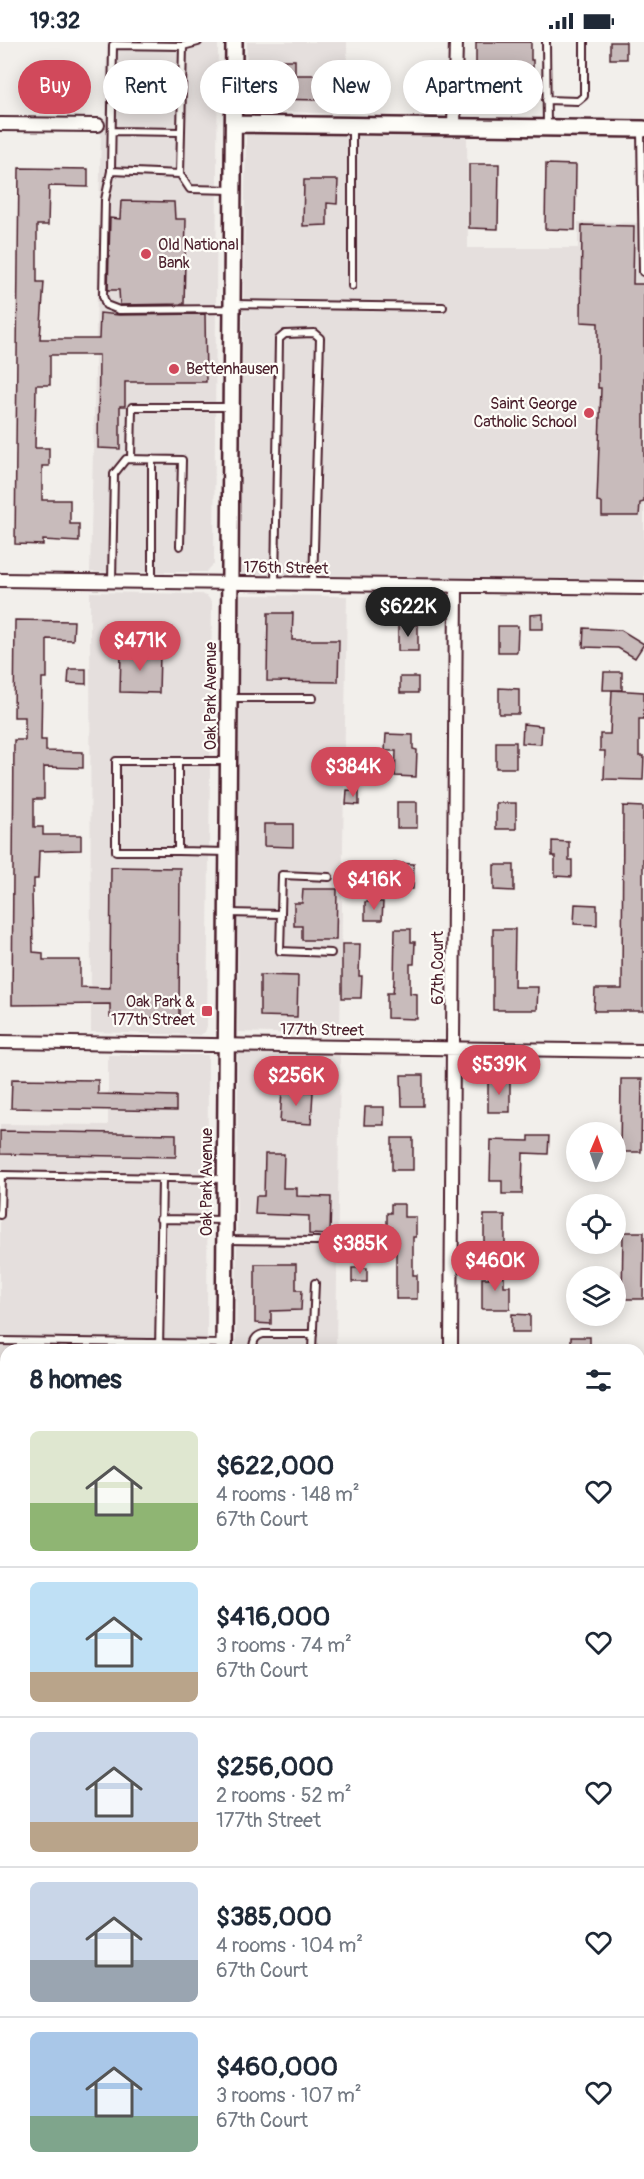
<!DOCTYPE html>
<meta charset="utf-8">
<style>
body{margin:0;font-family:Pangolin,sans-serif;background:#f2f2f3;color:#1f2937;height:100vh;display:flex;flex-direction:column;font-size:22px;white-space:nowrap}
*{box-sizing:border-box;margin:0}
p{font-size:20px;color:#747a83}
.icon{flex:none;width:33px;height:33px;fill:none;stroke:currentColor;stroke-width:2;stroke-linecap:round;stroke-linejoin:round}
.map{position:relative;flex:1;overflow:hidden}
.details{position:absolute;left:0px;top:1302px;width:645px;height:836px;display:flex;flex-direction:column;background:#fff;border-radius:18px 18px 0 0;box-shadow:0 3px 15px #0003}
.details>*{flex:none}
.hud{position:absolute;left:18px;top:18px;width:609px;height:54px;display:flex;gap:12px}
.needle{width:39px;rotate:2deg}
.tools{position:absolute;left:566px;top:1080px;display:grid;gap:12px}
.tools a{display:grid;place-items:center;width:60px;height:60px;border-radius:50%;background:#fff;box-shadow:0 3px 15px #0003;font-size:30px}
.price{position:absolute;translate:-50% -51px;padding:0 14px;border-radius:21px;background:#d1495b;color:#fff;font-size:20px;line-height:39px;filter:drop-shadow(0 2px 3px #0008)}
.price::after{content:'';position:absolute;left:50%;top:36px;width:18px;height:14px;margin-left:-9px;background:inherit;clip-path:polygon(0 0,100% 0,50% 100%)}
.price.selected{background:#222;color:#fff}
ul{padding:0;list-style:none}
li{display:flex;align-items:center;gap:18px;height:150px;padding:0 30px}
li+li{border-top:2px solid #e0e1e3}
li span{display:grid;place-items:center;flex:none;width:168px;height:120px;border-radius:9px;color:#555}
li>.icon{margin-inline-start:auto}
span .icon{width:72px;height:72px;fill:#fffc;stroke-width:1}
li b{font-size:26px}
h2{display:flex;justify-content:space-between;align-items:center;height:72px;padding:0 30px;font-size:26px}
.tag{padding:0 21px;border-radius:27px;background:#fff;box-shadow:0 3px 15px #0003;font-size:21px;line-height:54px}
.tag.selected{background:#d1495b;color:#fff}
.status{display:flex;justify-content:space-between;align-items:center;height:42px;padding:0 30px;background:#fff;direction:ltr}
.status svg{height:16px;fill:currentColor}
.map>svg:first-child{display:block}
</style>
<div class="status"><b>19:32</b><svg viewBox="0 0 49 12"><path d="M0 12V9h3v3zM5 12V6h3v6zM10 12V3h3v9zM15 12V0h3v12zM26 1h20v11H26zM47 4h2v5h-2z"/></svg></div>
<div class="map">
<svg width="644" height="2137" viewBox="0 0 644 2137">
<rect width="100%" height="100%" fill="#f2efeb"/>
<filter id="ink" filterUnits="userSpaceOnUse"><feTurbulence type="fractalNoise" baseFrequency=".0167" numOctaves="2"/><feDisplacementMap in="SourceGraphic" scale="12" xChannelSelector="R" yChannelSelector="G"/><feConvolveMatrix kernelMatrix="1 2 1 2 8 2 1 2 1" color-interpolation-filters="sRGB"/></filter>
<g filter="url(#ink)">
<path fill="#e5dfdd" d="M107,0H218L214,522L206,530H90L101,92L106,71Z
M247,0H347L348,72L260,69L249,64L246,54Z
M246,92L467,95L468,206H578V180L644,181V538L239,536Z
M90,550L201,552L208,555L212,561L207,984L205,990L200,993L91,990Z
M239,553L347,554L340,993L238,990Z
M238,1011L340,1013L336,1308H236Z
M108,1013H208L207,1308H6V1362H0V1082L108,1083Z
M639,1944H644V2137H389V2132H639Z"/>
<path fill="#c8bbbb" stroke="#4a1f2b" stroke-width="1.5" d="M476,0H531V18H533V39H476Z
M610,0H626V17H610Z
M267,18H295V33H323V58L266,57Z
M469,122H499L498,187L469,186Z
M546,122L576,123L575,188L545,187Z
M19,126L88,127V145L49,144L48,183H37V240H44L40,297H99L100,271L119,273L205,272L206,340H125V364H120V407L98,406L99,313H50V343H36L35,406H49V424H42V458H70V482H79V500L43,498V503L15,502Z
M304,138H338L337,162L327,161V183L303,184Z
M121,159L174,160L175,177H186L184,262L120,263L119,248H108L110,176L120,177Z
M582,183L634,184L633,242H644V460L640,461L639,474H602V461L597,460L601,346H598V281L581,280Z
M268,571H293L292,598H339L338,640L267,639Z
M543,572V587H530V573Z
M15,578L74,579L73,598L47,597V636H42L41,698H46V709L83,710V726L44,725V757H34V785H43V793H81V808L39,809L38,837H34V846H32L33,910L43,911V918H80V945L110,946L111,825L180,826L179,976L110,975V962L12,963L14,698H25V675H14Z
M398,583H418V609H398Z
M498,584H518L517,610H498Z
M584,586L621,588L644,602L635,616L618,606L583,605Z
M121,610L160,611L159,651L120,650Z
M69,627H86V642L68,641Z
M604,630H622V648H603Z
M400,635H418V651H400Z
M499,646L519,647V672H499Z
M612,648L644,650V677H639V714H644L643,738L604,737L605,709H600V692H610Z
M523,682L542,684L541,702L522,701Z
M386,692L413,693V707L417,708L416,735L395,734L396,709H385Z
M496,700H516V726H496Z
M347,748L359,749V763L346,762Z
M397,760H417V786H397Z
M496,761H516V787H496Z
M623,764L643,765V969H594L595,947H622Z
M264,782H293V805L264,804Z
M552,799L569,800V818H572V835L555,834V814H552Z
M394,821L414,822L413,847H394Z
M494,823H514V849L494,848Z
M303,847H337L336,898H302V884H294V861H302Z
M365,860H383L382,878H365Z
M575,862L597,863V883L574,882Z
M395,887H411V900H415L414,922H410V951L417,952V977L387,976V951H393L394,940Z
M493,887H515L514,945H538L537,968H493Z
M342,902H360L359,934H362L361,956H342Z
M260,933L298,934L297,975L260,974Z
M401,1033H423V1064H402Z
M12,1037L98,1038V1052L176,1054V1069L11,1066Z
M621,1037H642L641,1110H620Z
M488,1039H510V1070H488Z
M282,1048L313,1050L311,1082L280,1080Z
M365,1065H384V1083H364Z
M0,1089L176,1092V1115L0,1112Z
M529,1094H549L548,1112L523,1111L522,1152H502V1139H490L491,1098L529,1099Z
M392,1096H413V1128H392Z
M265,1112H284L283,1146H297V1154L331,1155L330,1193L309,1192V1174L255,1172L256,1154H264Z
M391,1162H404V1175H416V1195H413V1233H417V1257H396V1195H387V1171H391Z
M484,1173H505V1205H484Z
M623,1190H644L643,1257H622Z
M255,1222H296V1248H302L301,1268L271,1269V1282L255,1281Z
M352,1226H367V1240H352Z
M489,1230H504V1244H510V1267H482V1236H489Z
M512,1272L530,1273V1290H512Z
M571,1295H590V1308H571Z"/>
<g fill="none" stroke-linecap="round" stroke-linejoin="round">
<defs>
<path id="service" d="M198,0L183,4L113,3L111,129L105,158L103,254L106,263L119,268L232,267
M546,0L547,85
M183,4L180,132L190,147L233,148
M112,46L182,47
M546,58L578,59L584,54V0
M641,88L643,230
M112,89L181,90
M111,129L180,132
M352,244V84
M233,262L443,265
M131,417L132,365H231
M112,539L114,432L126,417L182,418L180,504
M152,540V417
M275,542L279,297L285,292L314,291L320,296L313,543
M230,656H313
M178,719V809H116V719H227
M178,809L228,810
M329,835L282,833L280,909L331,911
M228,871L281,872
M0,1173L1,1133L225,1137
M160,1177L225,1178
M226,1198L318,1199
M0,1299L224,1302
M159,1308L162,1137
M253,1308C253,1299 255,1294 263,1292H313
M312,1308L315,1241
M0,1337H6
M0,1670H6
M2,1813V1702
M412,2132L414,2137
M353,2134L354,2132
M490,2137L491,2132"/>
<path id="minor" d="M0,82L98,83
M454,85L456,0
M0,538L644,546
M0,1000L644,1009
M451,1308L456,544
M0,1914H6
M639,1932H644
M0,2111H6"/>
<path id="tertiary" d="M234,82L644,87
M224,1308L234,0
M218,2137V2132"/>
</defs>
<use href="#service" stroke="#4a1f2b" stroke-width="10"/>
<use href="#minor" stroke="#4a1f2b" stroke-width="16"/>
<use href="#tertiary" stroke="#4a1f2b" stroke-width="20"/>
<path stroke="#4a1f2b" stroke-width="3" stroke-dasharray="6 4.5" stroke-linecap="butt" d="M244,2137V2132"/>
<use href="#service" stroke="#fdfcf7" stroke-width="6"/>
<use href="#minor" stroke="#fdfcf7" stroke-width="12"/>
<use href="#tertiary" stroke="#fdfcf7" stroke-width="15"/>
</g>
</g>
<g fill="#d1495b" stroke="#fdfcf7" stroke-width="2">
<circle cx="146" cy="212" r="6"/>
<circle cx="174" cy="327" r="6"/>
<circle cx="589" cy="371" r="6"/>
<rect x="201" y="963" width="12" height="12" rx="3"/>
</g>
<g text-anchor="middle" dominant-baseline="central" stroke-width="4.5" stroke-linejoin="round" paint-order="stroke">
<g font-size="16" fill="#4a1f2b" stroke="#fdfcf7" text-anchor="start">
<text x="158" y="203">Old National<tspan x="158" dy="18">Bank</tspan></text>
<text x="186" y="327">Bettenhausen</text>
<text x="577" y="362" text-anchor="end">Saint George<tspan x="577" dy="18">Catholic School</tspan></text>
<text x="195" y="960" text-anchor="end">Oak Park &amp;<tspan x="195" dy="18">177th Street</tspan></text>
</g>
<g font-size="16" fill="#4a1f2b" stroke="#fdfcf7">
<text transform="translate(286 526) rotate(1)">176th Street</text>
<text transform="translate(211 654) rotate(-90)">Oak Park Avenue</text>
<text transform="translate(438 926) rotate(-90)">67th Court</text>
<text transform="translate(322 988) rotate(1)">177th Street</text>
<text transform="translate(207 1140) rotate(-90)">Oak Park Avenue</text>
</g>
</g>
</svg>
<div class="tools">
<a><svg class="needle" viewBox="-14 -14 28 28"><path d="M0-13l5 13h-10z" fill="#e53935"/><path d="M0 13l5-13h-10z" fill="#747a83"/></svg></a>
<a><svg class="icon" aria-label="locate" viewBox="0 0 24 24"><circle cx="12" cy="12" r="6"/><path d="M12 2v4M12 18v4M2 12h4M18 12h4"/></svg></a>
<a><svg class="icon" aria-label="layers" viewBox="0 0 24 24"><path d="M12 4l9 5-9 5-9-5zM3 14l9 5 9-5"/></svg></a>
</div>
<b class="price selected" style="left:408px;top:596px">$622K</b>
<b class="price" style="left:140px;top:630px">$471K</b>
<b class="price" style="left:353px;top:756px">$384K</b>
<b class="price" style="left:374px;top:869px">$416K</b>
<b class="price" style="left:499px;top:1054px">$539K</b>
<b class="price" style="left:296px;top:1065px">$256K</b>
<b class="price" style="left:360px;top:1233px">$385K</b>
<b class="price" style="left:495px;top:1250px">$460K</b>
<div class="hud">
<a class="tag selected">Buy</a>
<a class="tag">Rent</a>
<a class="tag">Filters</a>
<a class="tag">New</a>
<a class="tag">Apartment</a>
</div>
<section class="details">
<h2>8 homes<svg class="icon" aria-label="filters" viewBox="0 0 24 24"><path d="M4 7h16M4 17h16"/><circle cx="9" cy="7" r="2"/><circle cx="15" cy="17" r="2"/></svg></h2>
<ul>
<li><span style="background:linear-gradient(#dfe7d0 60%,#8fb573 0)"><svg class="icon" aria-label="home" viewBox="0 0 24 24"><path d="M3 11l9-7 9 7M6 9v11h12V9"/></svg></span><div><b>$622,000</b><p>4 rooms · 148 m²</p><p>67th Court</p></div><svg class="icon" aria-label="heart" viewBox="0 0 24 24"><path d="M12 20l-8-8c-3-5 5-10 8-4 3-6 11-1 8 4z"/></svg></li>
<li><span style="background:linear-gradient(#bfe0f5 75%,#b9a48a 0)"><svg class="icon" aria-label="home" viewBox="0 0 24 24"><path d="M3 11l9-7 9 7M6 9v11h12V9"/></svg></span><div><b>$416,000</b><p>3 rooms · 74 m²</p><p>67th Court</p></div><svg class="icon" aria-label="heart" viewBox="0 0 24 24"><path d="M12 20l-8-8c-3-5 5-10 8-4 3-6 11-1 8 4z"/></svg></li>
<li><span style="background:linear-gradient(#c9d6e8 75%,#b9a48a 0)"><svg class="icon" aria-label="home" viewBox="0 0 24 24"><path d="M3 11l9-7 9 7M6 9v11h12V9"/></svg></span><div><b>$256,000</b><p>2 rooms · 52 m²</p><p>177th Street</p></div><svg class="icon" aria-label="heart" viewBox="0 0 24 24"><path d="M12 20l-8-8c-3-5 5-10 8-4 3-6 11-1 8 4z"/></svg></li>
<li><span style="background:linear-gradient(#c9d6e8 65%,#9aa5b1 0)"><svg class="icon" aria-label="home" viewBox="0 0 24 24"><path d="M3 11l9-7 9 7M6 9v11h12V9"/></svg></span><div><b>$385,000</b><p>4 rooms · 104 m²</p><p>67th Court</p></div><svg class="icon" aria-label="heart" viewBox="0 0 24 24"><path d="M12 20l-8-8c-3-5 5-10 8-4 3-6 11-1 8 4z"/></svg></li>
<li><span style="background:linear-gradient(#a9c7e8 70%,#7fa58c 0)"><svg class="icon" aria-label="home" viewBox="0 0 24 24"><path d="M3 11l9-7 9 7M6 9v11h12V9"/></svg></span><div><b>$460,000</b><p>3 rooms · 107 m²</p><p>67th Court</p></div><svg class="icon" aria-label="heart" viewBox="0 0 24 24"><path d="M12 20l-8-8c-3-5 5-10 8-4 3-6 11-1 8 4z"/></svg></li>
</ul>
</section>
</div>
